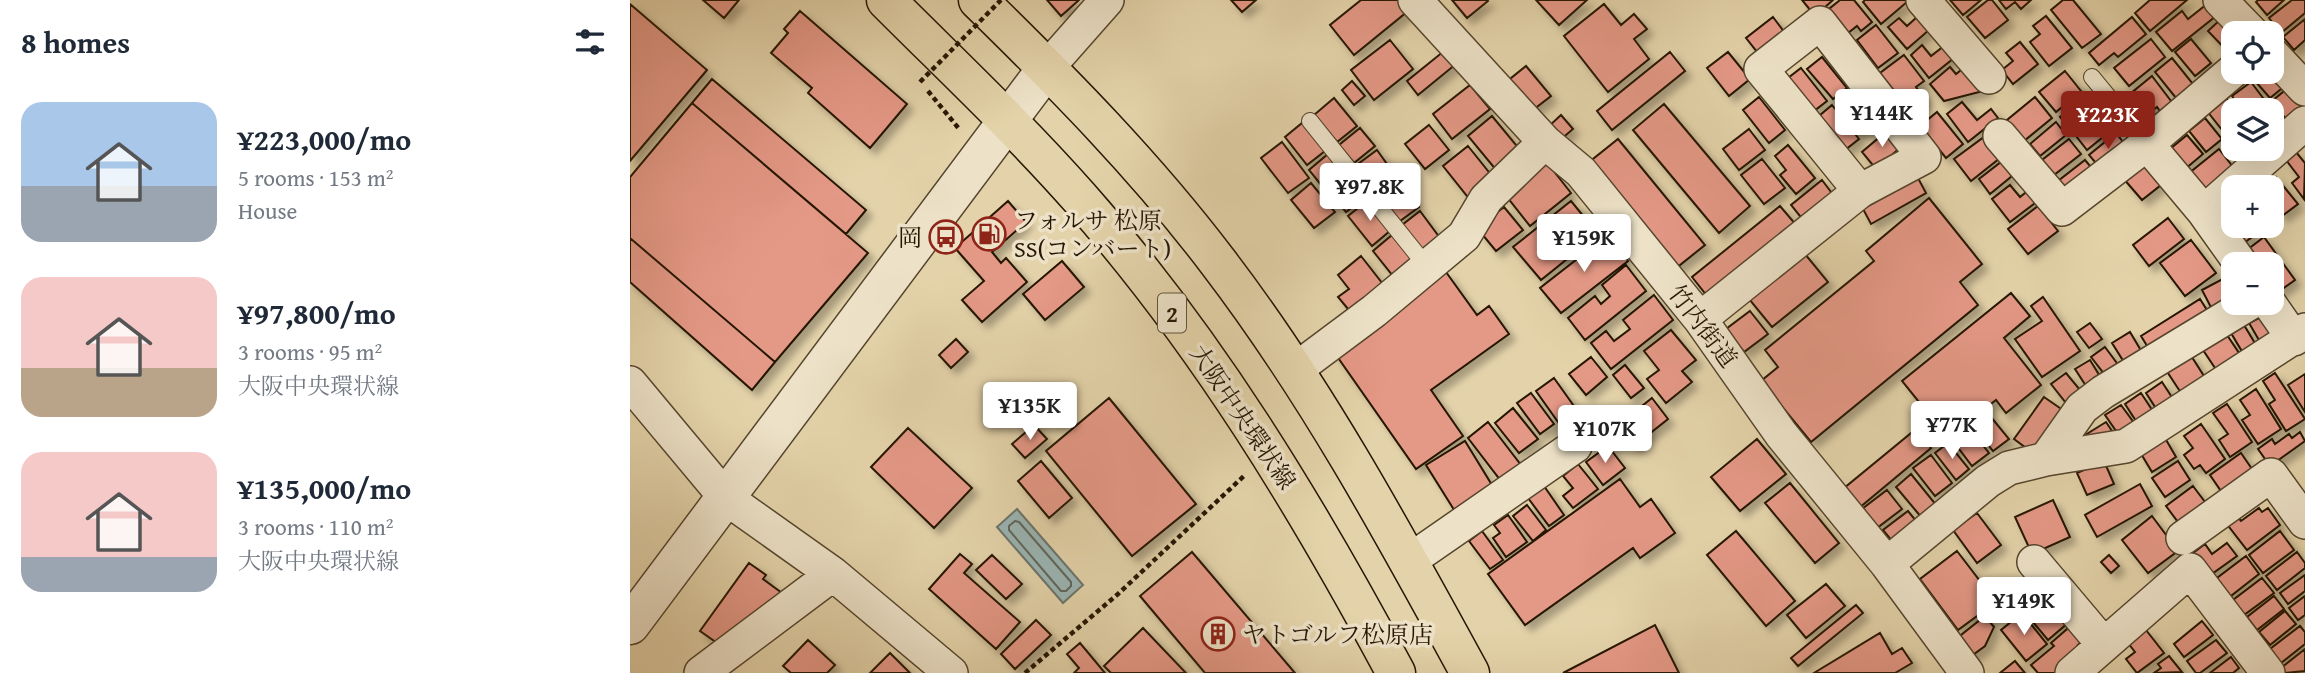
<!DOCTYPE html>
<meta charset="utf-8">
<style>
body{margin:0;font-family:"Gentium Book Plus","Noto Serif JP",serif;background:#f2f2f3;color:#1f2937;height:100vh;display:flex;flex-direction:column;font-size:26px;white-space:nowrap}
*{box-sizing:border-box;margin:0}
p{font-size:23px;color:#747a83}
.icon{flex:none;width:38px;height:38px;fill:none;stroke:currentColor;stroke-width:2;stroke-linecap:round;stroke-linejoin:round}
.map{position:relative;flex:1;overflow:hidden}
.details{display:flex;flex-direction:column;background:#fff;width:630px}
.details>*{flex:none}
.buttons{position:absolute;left:1591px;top:21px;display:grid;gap:14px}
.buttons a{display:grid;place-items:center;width:63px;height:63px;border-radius:14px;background:#fff;box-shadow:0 7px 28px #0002;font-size:35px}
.price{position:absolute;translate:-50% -60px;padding:0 16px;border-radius:7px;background:#fff;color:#222;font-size:23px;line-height:46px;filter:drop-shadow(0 2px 4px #0008)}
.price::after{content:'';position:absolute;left:50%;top:42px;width:21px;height:16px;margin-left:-10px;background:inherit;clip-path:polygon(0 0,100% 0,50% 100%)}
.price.active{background:#8f2418;color:#fff}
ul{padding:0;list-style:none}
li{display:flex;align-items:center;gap:21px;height:175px;padding:0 21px}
li span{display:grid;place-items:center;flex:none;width:196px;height:140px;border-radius:21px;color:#555}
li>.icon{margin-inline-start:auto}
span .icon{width:84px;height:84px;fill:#fffc;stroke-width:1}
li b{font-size:30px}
h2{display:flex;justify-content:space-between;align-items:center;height:84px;padding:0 21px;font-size:30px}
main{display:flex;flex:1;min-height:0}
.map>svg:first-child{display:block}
</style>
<main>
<section class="details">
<h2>8 homes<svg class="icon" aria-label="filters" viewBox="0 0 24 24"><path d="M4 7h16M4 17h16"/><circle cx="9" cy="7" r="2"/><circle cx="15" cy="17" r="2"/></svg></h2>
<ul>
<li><span style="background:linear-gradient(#a9c7e8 60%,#9aa5b1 0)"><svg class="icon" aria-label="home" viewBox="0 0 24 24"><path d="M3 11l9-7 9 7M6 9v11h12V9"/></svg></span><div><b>¥223,000/mo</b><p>5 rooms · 153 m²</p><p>House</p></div></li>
<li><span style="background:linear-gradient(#f6c9c9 65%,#b9a48a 0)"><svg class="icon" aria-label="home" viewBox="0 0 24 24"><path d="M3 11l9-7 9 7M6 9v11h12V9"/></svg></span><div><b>¥97,800/mo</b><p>3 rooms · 95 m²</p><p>大阪中央環状線</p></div></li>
<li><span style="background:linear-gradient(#f6c9c9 75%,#9aa5b1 0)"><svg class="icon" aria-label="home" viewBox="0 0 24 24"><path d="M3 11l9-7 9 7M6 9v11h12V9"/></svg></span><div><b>¥135,000/mo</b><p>3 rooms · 110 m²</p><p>大阪中央環状線</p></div></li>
</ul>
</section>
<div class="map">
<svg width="1675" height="673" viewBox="0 0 1675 673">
<defs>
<filter id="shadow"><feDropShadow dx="6" dy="6" stdDeviation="3.5" flood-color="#0004"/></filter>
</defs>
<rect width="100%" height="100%" fill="#e4d3aa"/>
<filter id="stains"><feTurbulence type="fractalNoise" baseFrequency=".00286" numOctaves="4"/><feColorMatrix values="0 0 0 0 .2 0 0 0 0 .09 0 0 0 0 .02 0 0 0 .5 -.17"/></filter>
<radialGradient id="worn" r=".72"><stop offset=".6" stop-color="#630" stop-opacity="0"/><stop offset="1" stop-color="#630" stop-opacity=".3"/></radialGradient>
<path fill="#9ab5b4" stroke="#6b756d" stroke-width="2" d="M387,509L453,585L433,603L367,527Z"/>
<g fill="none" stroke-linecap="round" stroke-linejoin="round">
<path stroke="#60665c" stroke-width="2" d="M385,521L389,522L441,582V586L436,591H431L379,530V526Z"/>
</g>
<path fill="#e49886" stroke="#251603" stroke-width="2" filter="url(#shadow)" d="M73,0H109L94,18Z
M417,0H449L431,16Z
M601,0H626L612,12Z
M731,0H769L778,11L724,55L700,25Z
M822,0H857L858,1L837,18Z
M906,0H957L929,25Z
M1172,0H1203L1185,16Z
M1210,0H1224L1242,22L1231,31L1227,26L1218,33L1199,9Z
M1235,0H1275L1277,2L1251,24L1233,2Z
M1320,0H1351L1333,15Z
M1358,0H1362L1378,20L1355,38L1337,17Z
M1369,0H1401L1391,9L1385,2L1376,9Z
M1433,0H1443L1471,34L1452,48L1421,10Z
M1520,0H1557L1520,31L1505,13Z
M1628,0H1654L1637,15L1626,2Z
M1662,0H1675V13L1651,33L1639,18Z
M0,4L77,70L0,161Z
M974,4L991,25L1004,14L1017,29L1004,39L1019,59L978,92L934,36Z
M1577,4L1586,16L1542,51L1526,32L1552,11L1558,19Z
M170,11L277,104L240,148L178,93L182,88L141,53L158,33L154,29Z
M1416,16L1442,48L1419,66L1400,42L1410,34L1403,26Z
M1143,17L1158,37L1132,58L1116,38Z
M1287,17L1299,30L1277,49L1258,27L1269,18L1277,26Z
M1502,17L1516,34L1488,57L1484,53L1469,65L1459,53Z
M1591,19L1603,33V53L1601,55L1578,31Z
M1675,19V40L1664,50L1653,37Z
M1246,25L1268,53L1248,68L1227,40Z
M1521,39L1535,57L1499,86L1484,68Z
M1561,39L1581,63L1565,76L1545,52Z
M760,40L783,69L744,100L721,70Z
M1390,42L1408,64L1383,84L1372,70L1383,61L1376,53Z
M1292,45L1301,56L1314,46L1324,58L1299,78L1281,55Z
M814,51L826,64L788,95L777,81Z
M1040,52L1055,71L982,130L967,111Z
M1098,52L1120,79L1099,96L1077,68Z
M1274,55L1294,81L1286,87L1295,100L1280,111L1250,73Z
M1192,57L1217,88L1203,99L1177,69Z
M1542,58L1563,84L1546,98L1525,72Z
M896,66L921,96L899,113L875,83Z
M1336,66L1357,90L1314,101L1300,84L1320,67L1326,74Z
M1171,68L1197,101L1184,111L1158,78Z
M1435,71L1451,91L1426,112L1409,92Z
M1621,72H1642L1656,85L1640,98L1619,74Z
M1522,76L1544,105L1532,114L1527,107L1517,115L1500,94Z
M82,79L236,210L216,234L62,103Z
M722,81L735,96L724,105L712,90Z
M1621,82L1642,110V111L1612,110L1602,96Z
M840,85L860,109L822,139L803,114Z
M1658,88L1675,111L1660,124L1642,101Z
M1221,93L1243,122L1229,133L1207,104Z
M1458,95L1469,109L1442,132L1430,117Z
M1129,97L1155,130L1139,143L1113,110Z
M1405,97L1422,118L1394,141L1377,120Z
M1595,97L1605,110H1603V130L1596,135L1577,111Z
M704,98L727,126L707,142L684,115Z
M1332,102L1347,120L1361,109L1368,118L1338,142L1317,114Z
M62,103L238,253L145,362L0,238V177Z
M1034,104L1120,206L1089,233L1003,130Z
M1202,105L1229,139L1215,150L1189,116Z
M1307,112L1333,144L1316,158L1290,126Z
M1474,114L1484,128L1457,150L1446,136Z
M931,115L943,129L929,141L918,127Z
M862,116L891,151L867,171L838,136Z
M1575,118L1592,139L1576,152L1559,131Z
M1426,122L1436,135L1410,156L1400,144Z
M672,123L695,151L677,165L655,137Z
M799,125L819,150L795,169L775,144Z
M730,128L745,146L724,163L709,145Z
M1119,129L1135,150L1109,170L1093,149Z
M1258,130L1272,146L1246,169L1232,152Z
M1486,133L1497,147L1471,169L1459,155Z
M1557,135L1573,154L1555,169L1540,149Z
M1354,137L1370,158L1341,181L1324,159Z
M1603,137V149H1635L1612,167L1594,144Z
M988,139L1075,245L1045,269L958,163Z
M1439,139L1451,154L1424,175L1412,160Z
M652,142L679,178L658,193L631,158Z
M1158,145L1185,178L1166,194L1150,175L1156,170L1145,156Z
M838,146L866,181L841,201L813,166Z
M1589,149L1607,172L1575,197L1558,174Z
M747,150L762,171L743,184L728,164Z
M1666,152L1675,163L1674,199L1662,183L1669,177L1656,160Z
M698,154L711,171L692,186L679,170Z
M911,155L941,193L900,226L874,193Z
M1132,159L1155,188L1134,204L1111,175Z
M1455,160L1466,173L1438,194L1428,181Z
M1371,162L1382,176L1360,194L1349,179Z
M1512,162L1531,185L1512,200L1493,178Z
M714,175L733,199L716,212L697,188Z
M765,176L789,207L770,221L746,190Z
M1646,177L1668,204L1652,216L1642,203V187H1633Z
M1288,178L1296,193L1241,224L1233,209Z
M1192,180L1204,196L1174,221L1161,205Z
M681,183L705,212L684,228L661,200Z
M1380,185L1390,197L1400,189L1409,200L1380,222L1362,199Z
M1299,198L1352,264L1330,282L1348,305L1181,442L1131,381L1148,367L1135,350L1244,261L1236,251Z
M378,201L396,222L362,252L371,263L376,258L397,282L352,322L332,300L354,281L325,248Z
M737,201L761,230L742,246L718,216Z
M941,201L968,234L911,280L883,247Z
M1150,206L1167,226L1078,297L1062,277Z
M1408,206L1428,231L1398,254L1378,229Z
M874,207L893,230L866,251L847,228Z
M1603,210V226H1618L1625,235L1611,245L1591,219Z
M790,211L813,242L795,255L772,225Z
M1538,218L1554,239L1519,266L1503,245Z
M762,235L787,264L767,281L743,251Z
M978,235L998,261L931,313L910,288Z
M1634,237L1665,280L1648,292L1642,283V264H1628L1617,250Z
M0,238L145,362L122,390L0,282Z
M1561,240L1586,273L1555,296L1530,263Z
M1175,254L1198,282L1142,327L1119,299Z
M731,256L756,288L723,315L708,297L719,289L708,275Z
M432,261L454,287L415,320L393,294Z
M996,265L1016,291L955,340L938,318L965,296L971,304L980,296L972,285Z
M816,272L847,315L859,306L879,334L801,390L833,436L786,469L704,352Z
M1600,275L1603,281V297L1586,317L1572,290Z
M1381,293L1400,316L1374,338L1411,385L1376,413L1366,400L1318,438L1272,381Z
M1024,295L1043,320L981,369L961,343L976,331L984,341L1000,329L993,320Z
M1413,297L1450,351L1412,377L1385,339L1412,321L1401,306Z
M1570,299L1582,318L1522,354L1511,336Z
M1120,311L1138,334L1114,352L1096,329Z
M1633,316L1646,340L1633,347L1619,323Z
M1460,323L1472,339L1459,348L1447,332Z
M1614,325L1629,350L1616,358L1601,333Z
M1041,330L1066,360L1052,371L1062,382L1036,403L1017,379L1029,370L1014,351Z
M1500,332L1516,359L1499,370L1482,343Z
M1597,335L1615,362L1591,377L1573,350Z
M326,339L338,352L321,368L309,355Z
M1475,347L1492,370L1479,380L1461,357Z
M1560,354L1579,384L1555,399L1536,370Z
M961,357L977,377L956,395L939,374Z
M1460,360L1474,383L1460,392L1445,369Z
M995,365L1014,388L1001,398L983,375Z
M1436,373L1455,396L1440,408L1421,384Z
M1645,373L1675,419L1656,431L1639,404L1645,400L1633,381Z
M1675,374V412L1658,385Z
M924,378L956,423L938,436L906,391Z
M1532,382L1547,405L1531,416L1516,393Z
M1626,389L1651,429L1628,444L1612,420L1620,415L1610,400Z
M901,393L924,424L910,434L887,403Z
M1511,393L1526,416L1510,427L1495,404Z
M1414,397L1437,413L1407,456L1384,439Z
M479,398L566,504L502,556L416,451Z
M1022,398L1038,419L1004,446L987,426Z
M1597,404L1622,442L1600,457L1589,440L1598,434L1583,413Z
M1491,405L1507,427L1491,438L1475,415Z
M883,408L908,439L889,453L865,423Z
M1356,411L1379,439L1363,451L1341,423Z
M858,422L891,465L871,481L838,438Z
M1476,422L1486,437H1452Z
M1571,424L1595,459L1576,473L1570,465L1564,469L1554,455L1563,448L1554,436Z
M404,425L417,439L395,458L382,444Z
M278,428L342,488L304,528L241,467Z
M1339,428L1359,453L1342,466L1323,441Z
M1286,429L1301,448L1229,508L1213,489Z
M1670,432L1675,441L1640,466L1628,449L1642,439L1645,444L1659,434L1662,438Z
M1535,438L1546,457L1522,472L1510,452Z
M1127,439L1156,474L1110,511L1081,477Z
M835,441L865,490L826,513L796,465Z
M1318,443L1339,469L1326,480L1305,453Z
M978,446L995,468L973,485L956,462Z
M1611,453L1624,472L1593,494L1580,475Z
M1301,455L1322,483L1305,496L1283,468Z
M411,461L442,498L419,518L388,481Z
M1474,461L1484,484L1457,495L1447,473Z
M1548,461L1560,480L1535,497L1522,478Z
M948,464L968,489L943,508L933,496L943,488L933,476Z
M1281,474L1307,506L1292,518L1266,487Z
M990,479L1010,507L1021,499L1045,533L1010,558L1003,548L895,625L858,574Z
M1160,483L1209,543L1185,563L1135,503Z
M1510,484L1522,506L1467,537L1455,515Z
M914,486L934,515L919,526L898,498Z
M1563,486L1578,506L1551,526L1536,506Z
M1257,490L1272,509L1247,528L1232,509Z
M1423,500L1440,537L1402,554L1385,517Z
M897,505L916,530L903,541L883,516Z
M1629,508L1632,512L1638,508L1650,525L1617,550L1596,523L1606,515L1611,521Z
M1278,511L1291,527L1266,546L1253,530Z
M1347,513L1371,545L1347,563L1323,530Z
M878,515L897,542L876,557L863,538L870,533L864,525Z
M1522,516L1548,551L1518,573L1492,540Z
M852,531L873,560L860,569L839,541Z
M1106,531L1165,601L1136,626L1077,555Z
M1650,531L1664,550L1633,573L1619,555Z
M1597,543L1607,556L1579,576L1563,553L1575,544L1582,554Z
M1327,551L1366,602L1328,630L1290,579Z
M562,552L665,673H575L510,596Z
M1667,552L1675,563V568L1647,590L1636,576Z
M330,554L342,564L334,573L390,622L366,649L299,589Z
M362,555L392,584L376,599L346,570Z
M1479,555L1489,566L1481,573L1471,562Z
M1616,556L1629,574L1597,599L1583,581Z
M119,563L136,575L133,579L152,593L90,645L70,631Z
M1398,575L1410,589L1403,596L1417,613L1426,605L1439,622L1418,640L1378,592Z
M1675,575V591L1658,604L1650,593Z
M1632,578L1644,593L1614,615L1603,600Z
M1196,584L1215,606L1176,638L1157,615Z
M1644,596L1654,609L1627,630L1617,617Z
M1675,596V615L1668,620L1659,608Z
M1226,605L1233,613L1168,666L1161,658Z
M1655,611L1666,624L1640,645L1629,632Z
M1392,613L1417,644L1396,661L1371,630Z
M1355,616L1364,627L1355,646L1340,657L1326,639Z
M406,620L421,635L385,669L371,654Z
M1572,621L1583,635L1554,657L1544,644Z
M1444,623L1457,638L1448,645L1457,655L1435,673H1408L1401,665L1424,646L1421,643Z
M1025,625L1049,673H933Z
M1670,626L1675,632V644L1651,663L1640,649Z
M513,628L556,673H481L474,666Z
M1516,630L1534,653L1507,673L1496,659L1505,652L1498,643Z
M1250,633L1262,654L1272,648L1282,663L1265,673H1184Z
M178,640L205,665L197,673H161L153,666Z
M1586,640L1597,653L1570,673H1566L1557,661Z
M450,643L475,673H444L449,668L437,654Z
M1675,649V671L1655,673L1651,668Z
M260,653L280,673H240Z
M1539,656L1552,672L1524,673L1531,668L1528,664Z
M1601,657L1609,668L1603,673H1580Z
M1385,661L1395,673H1370Z"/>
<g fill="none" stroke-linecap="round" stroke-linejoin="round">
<defs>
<path id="service" d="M1462,77L1517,144
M680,121L798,268"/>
<path id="minor" d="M785,0L915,142L951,172L1070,319L1151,434L1257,564L1337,673
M1293,0L1359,77
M1590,0L1622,33
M1642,54L1675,89
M417,68L477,0
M1370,136L1432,209L1517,144L1603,71
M1517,144L1574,212L1611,264
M1574,212L1675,123
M1639,303L1664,339
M1070,319L1230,191L1294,157L1190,23L1131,69L1230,191
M665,370L744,311L834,236L856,199L915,142
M0,383L96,498L203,574
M1416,459L1452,408L1473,392L1620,303
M1553,538L1641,475L1675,522
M779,561L945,446
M1404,562L1474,645
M1257,564L1358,481L1379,468L1416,459L1496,446L1675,330
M71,673L203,574L321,673
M1442,673L1560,570L1638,673"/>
<path id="tertiary" d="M0,625L417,68"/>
<path id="primary" d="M256,0C321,65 388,128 449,197C576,340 676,505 766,673
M348,0C433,83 516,167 588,262C686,390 763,532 840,673"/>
</defs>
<use href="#service" stroke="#55452d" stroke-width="18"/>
<use href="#minor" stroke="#55452d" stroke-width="36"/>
<use href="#tertiary" stroke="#55452d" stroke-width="41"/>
<use href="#primary" stroke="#251603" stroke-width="41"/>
<path stroke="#251603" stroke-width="4.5" stroke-dasharray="5 3.5" stroke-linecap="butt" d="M298,91L330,130
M395,673L488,594L615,475"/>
<use href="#service" stroke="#ede2c8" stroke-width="16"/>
<use href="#minor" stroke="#ede2c8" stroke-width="33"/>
<use href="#tertiary" stroke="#ede2c8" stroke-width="38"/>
<use href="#primary" stroke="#e4d3aa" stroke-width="38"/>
<path stroke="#251603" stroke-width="4.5" stroke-dasharray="5 3.5" stroke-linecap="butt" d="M290,82L371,0"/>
</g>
<defs>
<symbol id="fuel-ring" viewBox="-11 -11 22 22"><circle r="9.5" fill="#ede2c8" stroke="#8f2418" stroke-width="1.5"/><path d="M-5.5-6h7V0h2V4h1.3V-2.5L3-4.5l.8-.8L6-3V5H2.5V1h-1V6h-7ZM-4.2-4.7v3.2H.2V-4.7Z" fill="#8f2418"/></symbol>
<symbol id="bus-ring" viewBox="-11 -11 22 22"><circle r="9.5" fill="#ede2c8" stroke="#8f2418" stroke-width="1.5"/><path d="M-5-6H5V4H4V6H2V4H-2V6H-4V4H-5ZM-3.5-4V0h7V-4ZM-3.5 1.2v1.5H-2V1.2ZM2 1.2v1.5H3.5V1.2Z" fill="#8f2418"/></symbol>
<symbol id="building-ring" viewBox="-11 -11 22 22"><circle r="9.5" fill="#ede2c8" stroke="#8f2418" stroke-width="1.5"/><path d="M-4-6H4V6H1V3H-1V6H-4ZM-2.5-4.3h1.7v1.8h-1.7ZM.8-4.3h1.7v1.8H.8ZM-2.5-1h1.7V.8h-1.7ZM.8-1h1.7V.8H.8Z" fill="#8f2418"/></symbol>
</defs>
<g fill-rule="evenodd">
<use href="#fuel-ring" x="340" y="215" width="38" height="38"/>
<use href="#bus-ring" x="297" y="218" width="38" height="38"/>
<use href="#building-ring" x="569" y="615" width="38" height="38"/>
</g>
<g text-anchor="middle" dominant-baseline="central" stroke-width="7" stroke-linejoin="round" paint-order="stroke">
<rect fill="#ede2c8" stroke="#61533e" stroke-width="2" x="528" y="293.5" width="28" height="39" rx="5"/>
<g font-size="23" font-weight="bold" fill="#251603">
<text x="542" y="313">2</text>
</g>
<g font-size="24" fill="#251603" stroke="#ede2c8" text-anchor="start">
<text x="384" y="220">フォルサ 松原<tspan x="384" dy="28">SS(コンバート)</tspan></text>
<text x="292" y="237" text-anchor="end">岡</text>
<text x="612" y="634">ヤトゴルフ松原店</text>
</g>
<g font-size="24" fill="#251603" stroke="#ede2c8">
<text transform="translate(1073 326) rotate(53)">竹内街道</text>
<text transform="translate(613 417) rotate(56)">大阪中央環状線</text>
</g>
</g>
<rect width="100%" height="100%" filter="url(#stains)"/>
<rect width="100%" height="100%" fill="url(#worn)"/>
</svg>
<div class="buttons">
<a><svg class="icon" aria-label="locate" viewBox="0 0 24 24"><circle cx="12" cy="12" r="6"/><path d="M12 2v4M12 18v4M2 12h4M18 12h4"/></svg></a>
<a><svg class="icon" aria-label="layers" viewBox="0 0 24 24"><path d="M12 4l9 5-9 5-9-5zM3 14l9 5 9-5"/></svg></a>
<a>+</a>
<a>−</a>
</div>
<b class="price" style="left:1252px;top:149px">¥144K</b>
<b class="price active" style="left:1478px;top:151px">¥223K</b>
<b class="price" style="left:740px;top:223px">¥97.8K</b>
<b class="price" style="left:954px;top:274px">¥159K</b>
<b class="price" style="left:400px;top:442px">¥135K</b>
<b class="price" style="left:1322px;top:461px">¥77K</b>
<b class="price" style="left:975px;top:465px">¥107K</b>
<b class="price" style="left:1394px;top:637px">¥149K</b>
</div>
</main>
